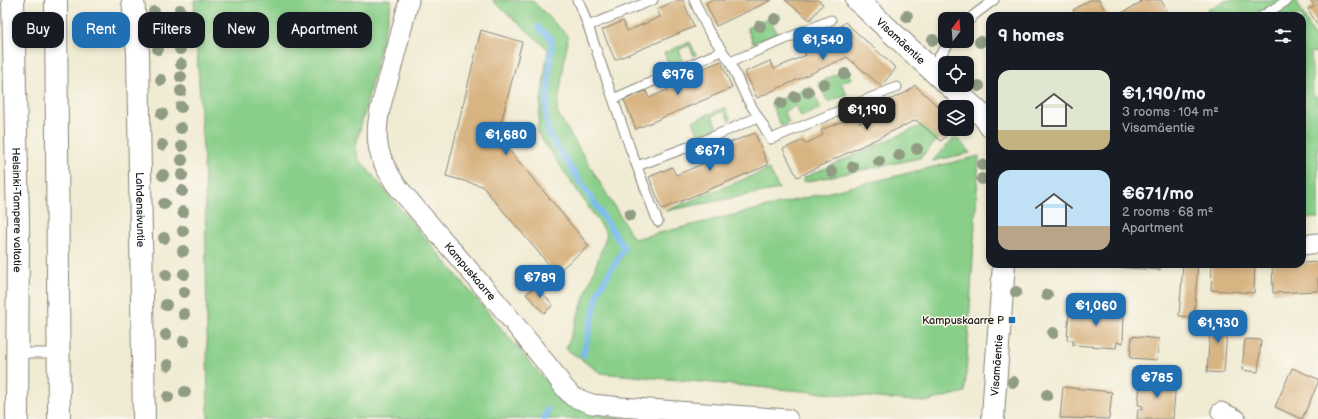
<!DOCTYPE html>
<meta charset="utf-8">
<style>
body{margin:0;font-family:"Balsamiq Sans",sans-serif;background:#242831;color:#f1f3f6;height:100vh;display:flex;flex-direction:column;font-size:15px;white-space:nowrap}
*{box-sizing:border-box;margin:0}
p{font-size:13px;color:#9ea1a6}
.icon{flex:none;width:22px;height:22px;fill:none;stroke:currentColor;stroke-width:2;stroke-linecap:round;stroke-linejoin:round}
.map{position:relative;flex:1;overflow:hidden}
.sheet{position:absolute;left:986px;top:12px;width:320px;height:256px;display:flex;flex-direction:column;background:#171b24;border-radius:12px;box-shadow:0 2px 6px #0003}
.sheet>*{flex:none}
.hud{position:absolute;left:12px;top:12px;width:380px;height:36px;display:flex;gap:8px}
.needle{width:26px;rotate:16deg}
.tools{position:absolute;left:938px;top:12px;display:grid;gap:8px}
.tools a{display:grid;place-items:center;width:36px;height:36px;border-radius:8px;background:#171b24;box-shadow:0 2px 6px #0003;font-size:20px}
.price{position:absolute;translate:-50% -34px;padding:0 9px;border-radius:8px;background:#1f6fb2;color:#fff;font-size:13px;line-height:26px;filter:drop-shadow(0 1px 2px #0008)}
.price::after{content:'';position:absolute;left:50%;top:24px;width:12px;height:9px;margin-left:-6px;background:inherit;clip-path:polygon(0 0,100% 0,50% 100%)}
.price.selected{background:#222;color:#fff}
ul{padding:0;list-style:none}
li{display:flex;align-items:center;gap:12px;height:100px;padding:0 12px}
li span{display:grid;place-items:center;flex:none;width:112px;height:80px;border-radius:12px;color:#555}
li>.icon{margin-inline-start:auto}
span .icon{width:48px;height:48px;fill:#fffc;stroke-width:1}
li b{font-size:17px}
h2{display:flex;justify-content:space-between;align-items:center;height:48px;padding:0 12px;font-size:17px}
.chip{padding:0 14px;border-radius:12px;background:#171b24;box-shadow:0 2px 6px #0003;font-size:14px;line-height:36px}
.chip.selected{background:#1f6fb2;color:#fff}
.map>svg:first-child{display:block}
</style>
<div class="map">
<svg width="1318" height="419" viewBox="0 0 1318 419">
<rect width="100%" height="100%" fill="#fbf7ec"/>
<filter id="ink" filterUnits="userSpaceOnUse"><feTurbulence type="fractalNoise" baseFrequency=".025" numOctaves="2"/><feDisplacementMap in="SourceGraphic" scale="8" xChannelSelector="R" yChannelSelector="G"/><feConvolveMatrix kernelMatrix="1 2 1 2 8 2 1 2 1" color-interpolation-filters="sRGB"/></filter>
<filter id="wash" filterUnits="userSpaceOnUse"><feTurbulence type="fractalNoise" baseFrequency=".012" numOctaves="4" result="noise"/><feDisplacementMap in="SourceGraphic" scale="16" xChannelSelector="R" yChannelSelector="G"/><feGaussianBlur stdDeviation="0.9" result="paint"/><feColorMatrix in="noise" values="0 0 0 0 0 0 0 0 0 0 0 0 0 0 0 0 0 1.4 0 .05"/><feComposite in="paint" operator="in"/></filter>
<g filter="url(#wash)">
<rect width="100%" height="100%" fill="#f0ebd3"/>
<path fill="#89cf89" stroke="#527652" d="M194,0H392L356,146L358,158L538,372L563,397L605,417L662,419H208L205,183Z
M492,0H532L568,36L557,112L634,239L979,156L965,392L924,402L601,373L566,349L607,234L537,132L548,49Z
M1225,0H1296L1318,44V53L1311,52L1313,94L1318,98V218H1302V16H1198Z
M779,14L781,18L772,23L777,33L753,43L747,28Z
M690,42L696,55L694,56L689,45L679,50L683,61L670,67L664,53Z
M847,69L852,78L841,83L847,94L828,102L818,83Z
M810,86L821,108L801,117L796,106L784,111L789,123L781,126L771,104Z
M725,107L731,120L729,121L724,111L712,116L717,127L699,135L693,121Z
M922,125L940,137L920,158L804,182L803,178Z
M955,137L960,141L970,153L932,161Z
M769,169L779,189L665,211Z"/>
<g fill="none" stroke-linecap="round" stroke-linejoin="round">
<path stroke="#7dbcf1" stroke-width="6" d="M538,27L552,40L546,113L548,133L624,248L599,290L583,355
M544,419L548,410"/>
</g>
<g id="blocks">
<path fill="#d8b482" d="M678,0H683L694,27L615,60L602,30L623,21L627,31L660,17L657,9Z
M711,0H772L716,26L706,3Z
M785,0H818L823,4L810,20Z
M1090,0H1099L1108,16H1077L1073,10Z
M1140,0H1161L1170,16H1117L1141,2Z
M1310,0H1318V26L1308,9L1314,6Z
M845,22L896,68L881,86L847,57L757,98L745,72L770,61L774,69L806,55L801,44L838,29Z
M481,30L522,42L495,146L510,151L589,246L556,273L482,186L446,176Z
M721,61L732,88L636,129L624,100L646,91L649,98L701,75L699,70Z
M915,85L945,113V129H953L941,141L916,120L797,177L783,149L803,140L805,144L823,135L821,130L856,116L860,123L893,107L889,100L907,92Z
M755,133L768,165L662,209L649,177L672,167L676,175L727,154L723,145Z
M1318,262V291L1273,293L1272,264H1302V263Z
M1078,264H1160V270L1078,265Z
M1183,264H1198L1194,317L1179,316Z
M1212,264H1255L1254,293L1211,290Z
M536,286L553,305L544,313L526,294Z
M1080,304H1088L1087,310L1095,311L1096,304L1103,305L1102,311L1114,312L1115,306H1122L1121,312L1124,313L1123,343L1117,342L1116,348L1073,345V340H1067L1069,310H1080Z
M1211,316L1228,317L1224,373L1207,372Z
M1132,336L1159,339L1157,360L1130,358Z
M1245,339L1261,340L1258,372L1242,370Z
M1292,368L1318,379V383L1302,419L1275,407Z
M1146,377L1176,379L1173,419H1137L1138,409L1143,410V406L1138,405L1140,384H1145Z
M1063,387L1112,392L1109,419L1060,418Z"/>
</g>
</g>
<g filter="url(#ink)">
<use href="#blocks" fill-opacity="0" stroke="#868478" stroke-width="1"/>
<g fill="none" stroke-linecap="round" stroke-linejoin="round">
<defs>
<path id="service" d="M577,0L580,4L588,26L630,148L658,222
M694,0L708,30L730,62L745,95L771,139L897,87
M1262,16L1288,0
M967,23L974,15L994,0
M588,26L653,0
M730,62L831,20
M930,68L951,41
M613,99L722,51
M637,166L696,144L758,117
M17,353H59"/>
<g id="minor">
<path id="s1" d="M409,0C403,25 396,50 390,74C383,98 373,125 379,150C382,163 389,174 396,185L501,307L554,373L563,386L573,397L592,404L621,407L788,419"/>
<path d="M1302,245L1318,243"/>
<path d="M1221,412L1236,419"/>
</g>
<g id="tertiary">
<path id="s2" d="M857,0L945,82"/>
<path d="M949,85L985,118L990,126"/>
<path id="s3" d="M993,419L994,400L1004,264"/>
</g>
<g id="secondary">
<path id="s4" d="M133,0L138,53L144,419"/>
</g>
<g id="motorway">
<path id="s5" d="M13,0L18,222L17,419"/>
<path d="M56,0L59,419"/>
</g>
</defs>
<use href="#service" stroke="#868478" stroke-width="11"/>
<use href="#minor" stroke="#868478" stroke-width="21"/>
<use href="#tertiary" stroke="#868478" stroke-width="24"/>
<use href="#secondary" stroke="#868478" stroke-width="24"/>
<use href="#motorway" stroke="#868478" stroke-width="24"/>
<use href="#service" stroke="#fff" stroke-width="9"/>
<use href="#minor" stroke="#fff" stroke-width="19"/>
<use href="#tertiary" stroke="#fff" stroke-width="22"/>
<use href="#secondary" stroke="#fff" stroke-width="22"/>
<use href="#motorway" stroke="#fff" stroke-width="22"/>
</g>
<g fill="#909c83">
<circle cx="180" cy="10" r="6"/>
<circle cx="154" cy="12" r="6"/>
<circle cx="907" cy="16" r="6"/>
<circle cx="775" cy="19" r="6"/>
<circle cx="760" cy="26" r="6"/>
<circle cx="180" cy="33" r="6"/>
<circle cx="933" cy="40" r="6"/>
<circle cx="980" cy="42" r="6"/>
<circle cx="158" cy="49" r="6"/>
<circle cx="180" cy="49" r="6"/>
<circle cx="181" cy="64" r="6"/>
<circle cx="845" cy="74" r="6"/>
<circle cx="181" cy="77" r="6"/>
<circle cx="161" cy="80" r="6"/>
<circle cx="824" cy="84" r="6"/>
<circle cx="979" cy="86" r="6"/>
<circle cx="181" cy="91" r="6"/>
<circle cx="808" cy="92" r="6"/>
<circle cx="795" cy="97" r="6"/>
<circle cx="781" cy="103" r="6"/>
<circle cx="181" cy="107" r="6"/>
<circle cx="162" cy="114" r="6"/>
<circle cx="181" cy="128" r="6"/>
<circle cx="162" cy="145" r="6"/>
<circle cx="182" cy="146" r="6"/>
<circle cx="917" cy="149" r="6"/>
<circle cx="899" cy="155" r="6"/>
<circle cx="182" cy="160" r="6"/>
<circle cx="879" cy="161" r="6"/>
<circle cx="982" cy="165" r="6"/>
<circle cx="853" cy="167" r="6"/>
<circle cx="832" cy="172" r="6"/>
<circle cx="163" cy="175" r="6"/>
<circle cx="182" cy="175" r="6"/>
<circle cx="982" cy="179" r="6"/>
<circle cx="182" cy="191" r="6"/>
<circle cx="164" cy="204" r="6"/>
<circle cx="183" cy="212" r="6"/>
<circle cx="630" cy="215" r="6"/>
<circle cx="183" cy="231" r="6"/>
<circle cx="164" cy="238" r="6"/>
<circle cx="183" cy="251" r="6"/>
<circle cx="184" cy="274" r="6"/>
<circle cx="166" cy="275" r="6"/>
<circle cx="184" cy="292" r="6"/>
<circle cx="1016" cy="292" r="6"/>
<circle cx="1047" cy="295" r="6"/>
<circle cx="166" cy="305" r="6"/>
<circle cx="184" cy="314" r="6"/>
<circle cx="1053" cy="333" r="6"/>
<circle cx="166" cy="335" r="6"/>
<circle cx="184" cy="341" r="6"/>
<circle cx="168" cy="365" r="6"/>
<circle cx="1013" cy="382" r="6"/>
<circle cx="185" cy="392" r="6"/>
<circle cx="1047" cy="395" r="6"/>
<circle cx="168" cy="397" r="6"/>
</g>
</g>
<rect fill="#1f6fb2" stroke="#fbf7ec" stroke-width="1.5" x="1008" y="316" width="8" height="8" rx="2"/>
<g text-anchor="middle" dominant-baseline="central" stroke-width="3" stroke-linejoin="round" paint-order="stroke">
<g font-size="11" fill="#1c1c1c" stroke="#fbf7ec">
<text stroke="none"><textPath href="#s2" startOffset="60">Visamäentie</textPath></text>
<text stroke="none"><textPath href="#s5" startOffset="210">Helsinki-Tampere valtatie</textPath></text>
<text stroke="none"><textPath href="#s4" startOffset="210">Lahdensivuntie</textPath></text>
<text stroke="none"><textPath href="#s1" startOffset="307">Kampuskaarre</textPath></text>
<text stroke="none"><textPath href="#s3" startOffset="54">Visamäentie</textPath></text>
</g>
<g font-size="11" fill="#1c1c1c" stroke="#fbf7ec" text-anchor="end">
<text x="1004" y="320">Kampuskaarre P</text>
</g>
</g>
</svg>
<div class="tools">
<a><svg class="needle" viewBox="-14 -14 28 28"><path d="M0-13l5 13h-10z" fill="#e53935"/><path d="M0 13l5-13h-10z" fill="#9ea1a6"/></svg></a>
<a><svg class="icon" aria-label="locate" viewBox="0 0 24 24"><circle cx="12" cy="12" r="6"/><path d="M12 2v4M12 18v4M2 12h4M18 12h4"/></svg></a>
<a><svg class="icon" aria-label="layers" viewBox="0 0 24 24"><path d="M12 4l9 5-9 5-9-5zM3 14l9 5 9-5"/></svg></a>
</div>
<b class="price" style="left:823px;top:61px">€1,540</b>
<b class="price" style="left:678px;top:96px">€976</b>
<b class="price selected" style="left:867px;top:131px">€1,190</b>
<b class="price" style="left:506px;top:156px">€1,680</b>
<b class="price" style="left:710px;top:172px">€671</b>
<b class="price" style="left:540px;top:299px">€789</b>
<b class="price" style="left:1096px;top:327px">€1,060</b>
<b class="price" style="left:1218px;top:344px">€1,930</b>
<b class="price" style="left:1157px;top:399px">€785</b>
<div class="hud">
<a class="chip">Buy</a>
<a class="chip selected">Rent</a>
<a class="chip">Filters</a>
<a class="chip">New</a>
<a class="chip">Apartment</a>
</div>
<section class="sheet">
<h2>9 homes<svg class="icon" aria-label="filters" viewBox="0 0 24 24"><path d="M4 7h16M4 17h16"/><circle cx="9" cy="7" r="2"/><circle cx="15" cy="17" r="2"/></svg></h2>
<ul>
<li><span style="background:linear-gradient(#dfe7d0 75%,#c2b280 0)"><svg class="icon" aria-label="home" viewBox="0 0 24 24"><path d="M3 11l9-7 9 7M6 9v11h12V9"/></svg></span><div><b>€1,190/mo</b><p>3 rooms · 104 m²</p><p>Visamäentie</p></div></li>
<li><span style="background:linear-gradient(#bfe0f5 70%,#b9a48a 0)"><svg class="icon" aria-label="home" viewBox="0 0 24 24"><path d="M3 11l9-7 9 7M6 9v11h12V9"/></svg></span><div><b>€671/mo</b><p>2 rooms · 68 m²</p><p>Apartment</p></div></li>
</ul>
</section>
</div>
